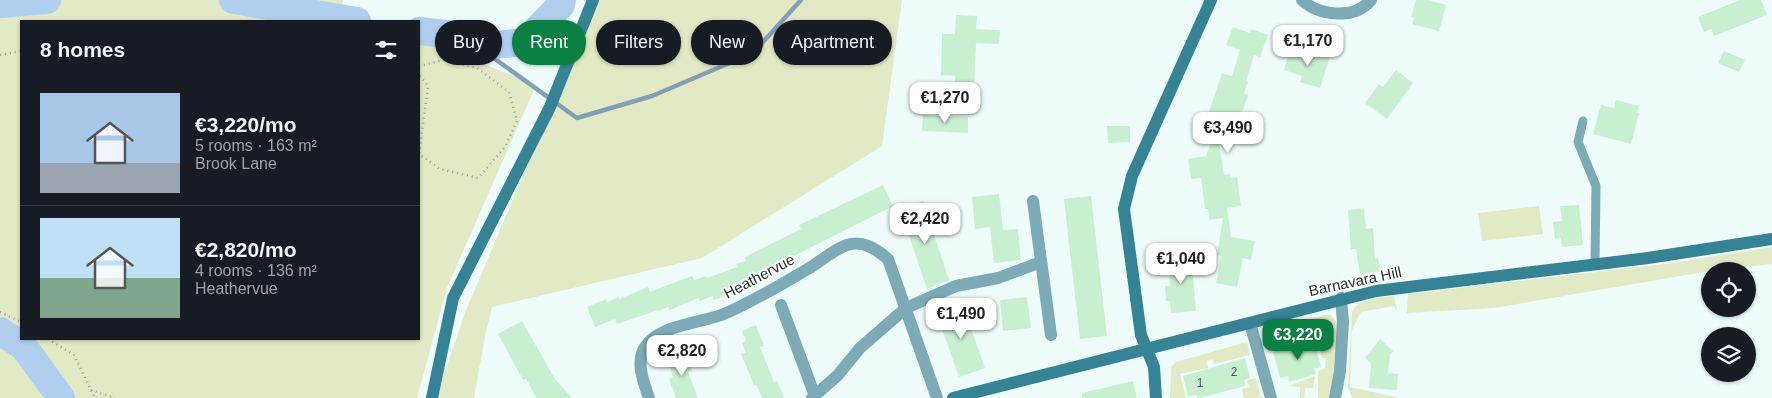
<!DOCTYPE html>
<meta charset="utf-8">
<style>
body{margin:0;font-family:Helvetica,sans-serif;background:#242831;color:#f1f3f6;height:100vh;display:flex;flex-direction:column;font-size:19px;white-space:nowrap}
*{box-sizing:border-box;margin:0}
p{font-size:16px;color:#9ea1a6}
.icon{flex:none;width:28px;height:28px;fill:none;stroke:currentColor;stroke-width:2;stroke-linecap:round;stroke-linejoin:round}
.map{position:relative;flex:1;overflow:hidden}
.panel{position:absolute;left:20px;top:20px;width:400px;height:320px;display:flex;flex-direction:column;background:#171b24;border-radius:0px;box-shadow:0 1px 4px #0004}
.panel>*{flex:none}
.hud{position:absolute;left:435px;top:20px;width:475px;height:45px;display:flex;gap:10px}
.tools{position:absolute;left:1701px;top:262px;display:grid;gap:10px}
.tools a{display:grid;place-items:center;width:55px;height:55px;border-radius:50%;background:#171b24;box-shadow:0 1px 4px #0004;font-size:25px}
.price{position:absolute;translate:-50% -42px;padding:0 11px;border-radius:10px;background:#fff;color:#222;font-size:16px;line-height:32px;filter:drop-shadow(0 1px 2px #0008)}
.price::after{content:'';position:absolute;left:50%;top:30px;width:15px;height:11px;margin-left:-8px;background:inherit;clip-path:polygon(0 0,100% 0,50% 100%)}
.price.selected{background:#0b8043;color:#fff}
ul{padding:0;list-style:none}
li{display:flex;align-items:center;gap:15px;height:125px;padding:0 20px}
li+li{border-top:1px solid #363941}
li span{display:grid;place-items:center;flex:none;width:140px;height:100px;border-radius:0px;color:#555}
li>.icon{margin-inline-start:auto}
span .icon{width:60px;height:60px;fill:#fffc;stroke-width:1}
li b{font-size:21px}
h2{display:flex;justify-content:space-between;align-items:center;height:60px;padding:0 20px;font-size:21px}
.chip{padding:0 18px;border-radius:22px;background:#171b24;box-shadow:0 1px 4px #0004;font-size:18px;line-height:45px}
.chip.selected{background:#0b8043;color:#fff}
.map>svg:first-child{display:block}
</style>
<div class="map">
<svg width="1772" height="398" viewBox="0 0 1772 398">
<rect width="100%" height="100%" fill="#eefdfb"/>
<path fill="#e1eac5" d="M58,0H343L339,18L350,21H21V339H419V42L456,53L536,85L447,288L417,398H52L24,347L3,333L45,398H0V10Z
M597,0H902L882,146L702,258L492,307L485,336L474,398H438L442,380L465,313Z
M1539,206L1543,234L1482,241L1478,213Z
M1772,247V264L1710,271L1494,308L1407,313L1408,294L1664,264Z
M1394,296L1397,311L1394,306L1361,312L1352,330L1350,387L1401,398H1352L1348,387L1352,312C1359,297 1379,298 1394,296Z
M1324,315H1331L1338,324L1331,398H1318V371L1325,368L1326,358H1322L1316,336L1296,341L1295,338H1292L1293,344L1269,351V333L1277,328Z
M1247,342L1250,355L1214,364L1213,359L1207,361L1208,368L1180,374L1186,398H1170L1171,367L1176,362Z
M1315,376L1313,388H1305L1304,398H1300V387L1289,386Z
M1256,378L1261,398H1244L1242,389L1249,387L1247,380Z"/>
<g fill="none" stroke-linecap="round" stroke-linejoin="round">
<path stroke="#85a0b6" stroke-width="4.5" d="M463,36L577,118L652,96L753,53L801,0"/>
<path stroke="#b0cff0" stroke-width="28" d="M233,0L357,21
M0,4L47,0
M419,31L463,36L494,45L525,42L561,5L562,0
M0,331L24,347L61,398"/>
</g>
<path fill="#c9efd1" d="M1416,0H1428L1446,5L1439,31L1412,24L1414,18L1411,17Z
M1740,0H1761L1767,15L1714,36L1711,29L1704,32L1698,17Z
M956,15L977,16L976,29L1000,30L999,44L976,43L974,85L955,84V76L941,75L942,34H955Z
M1233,27L1250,33L1251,29L1268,35L1260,57L1254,55L1246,81L1248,82L1244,93L1248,95L1241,116L1253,120L1249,134L1230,128L1227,138L1218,135L1224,175L1230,174V178L1237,177L1241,206L1227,208L1231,237L1255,241L1251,260L1243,258L1237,287L1216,283L1221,256L1217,255L1223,218L1209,220L1208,209H1205L1201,178L1191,179L1188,159L1206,156L1214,134L1206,131L1211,119L1207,118L1222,73L1232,76L1240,50L1226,45Z
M1290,50L1309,56L1311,50L1330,56L1320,88L1300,82L1302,76L1284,70Z
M1724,51L1745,60L1739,72L1718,63Z
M1396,70L1413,83L1387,119L1365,103L1379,84L1383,87Z
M1616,100L1639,106L1637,113H1639L1631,144L1593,134L1601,105L1614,108Z
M923,115L968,117V133L922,131Z
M1107,126H1130V142L1108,143Z
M883,185L893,206L752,277L743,282L744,284L732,289L734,293L714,300L712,296L700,301L698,298L670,310L668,307L659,311L658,310L617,324L615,319L595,327L587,307L606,299L607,302L619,297V299L648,287L650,292L692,276L694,280L706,276L707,278L737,267L736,264L746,261L745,257L801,229L799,225Z
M999,194L1003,230L1018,229L1021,260L994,263L990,227L975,229L972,197Z
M1091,196L1107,336L1080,339L1064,199Z
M923,201L949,280L927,289L900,209Z
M1579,205L1583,245L1562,247L1561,238L1555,239L1553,222L1562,221L1560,206Z
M1364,208L1366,229L1373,228L1375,259L1378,258L1380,271L1360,274L1356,249H1351L1348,210Z
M1191,256L1196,311L1171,313L1170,301H1166L1165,286H1170L1168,258Z
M1027,297L1031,328L1003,331L1000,300Z
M962,303L985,368L959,377L936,312Z
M522,321L555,379L572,398H536L526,378L523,380L498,334Z
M756,325L764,346L760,347L774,382L777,381L784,398H762L757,386L754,385L741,354L746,353L742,343L746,341L742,331Z
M1380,339L1393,351L1390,355L1388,373L1398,374L1397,390L1369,388L1371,363L1365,358Z
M1314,340L1321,367L1314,369L1316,374L1289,382L1288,376L1280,378L1273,352Z
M684,350L692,371L688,372L698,398H676L669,379L673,377L670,367L674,366L670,356Z
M1245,358L1250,378L1244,380L1245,386L1200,398H1197L1196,395L1188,397L1183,376Z
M1133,381L1137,398H1082V393Z"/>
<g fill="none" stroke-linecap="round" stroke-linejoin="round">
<path stroke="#91a09d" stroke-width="2.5" stroke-dasharray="1 4" stroke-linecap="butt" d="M0,55L21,51
M419,66L444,60L477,68L509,92L517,121L505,147L478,178L440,169L419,154L428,86L419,75
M0,312L21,322
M48,339L74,355L95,398
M91,390L115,398"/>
<path stroke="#7caab7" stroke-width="9" d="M1583,121L1578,142L1596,186L1595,264"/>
<path stroke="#7caab7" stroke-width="12" d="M1302,0C1319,16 1354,20 1371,0
M1033,201L1051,335
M781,305L815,396
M1250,323L1271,398
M649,398C644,383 635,362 645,347C658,325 702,323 724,314C754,301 784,283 811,267C822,260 835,249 847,245C863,240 876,249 888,259L937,398
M812,398L838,375L860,348L906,308L956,286L998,278L1041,262
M1335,398L1340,371L1343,322L1341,298"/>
<path stroke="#378396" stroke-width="12" d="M432,398L453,298L550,107L593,0
M953,398L1376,291L1648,258L1772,239
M1156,398L1154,367L1141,335L1124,209L1132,176L1211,0"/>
</g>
<g text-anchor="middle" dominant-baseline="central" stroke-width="4" stroke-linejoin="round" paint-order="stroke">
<g font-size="12" fill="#4c6057">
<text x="1234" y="372">2</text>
<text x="1200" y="383">1</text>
</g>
<g font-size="15" fill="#22312e" stroke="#fff">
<text transform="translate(759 276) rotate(-28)">Heathervue</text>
<text transform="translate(1355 281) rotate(-12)">Barnavara Hill</text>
</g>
</g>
</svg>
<div class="tools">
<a><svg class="icon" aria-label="locate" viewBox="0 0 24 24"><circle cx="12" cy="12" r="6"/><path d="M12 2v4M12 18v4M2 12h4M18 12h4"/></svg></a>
<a><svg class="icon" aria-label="layers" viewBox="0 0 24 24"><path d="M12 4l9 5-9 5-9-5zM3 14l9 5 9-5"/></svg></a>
</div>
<b class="price" style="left:1308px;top:67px">€1,170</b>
<b class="price" style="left:945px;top:124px">€1,270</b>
<b class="price" style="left:1228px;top:154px">€3,490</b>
<b class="price" style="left:925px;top:245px">€2,420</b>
<b class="price" style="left:1181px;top:285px">€1,040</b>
<b class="price" style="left:961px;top:340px">€1,490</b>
<b class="price selected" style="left:1298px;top:361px">€3,220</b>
<b class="price" style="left:682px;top:377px">€2,820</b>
<div class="hud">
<a class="chip">Buy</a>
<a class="chip selected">Rent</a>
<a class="chip">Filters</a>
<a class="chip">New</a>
<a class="chip">Apartment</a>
</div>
<section class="panel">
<h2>8 homes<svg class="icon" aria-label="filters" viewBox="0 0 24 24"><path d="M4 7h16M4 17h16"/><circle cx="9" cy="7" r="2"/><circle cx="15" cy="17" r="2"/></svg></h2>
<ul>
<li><span style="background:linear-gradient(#a9c7e8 70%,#9aa5b1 0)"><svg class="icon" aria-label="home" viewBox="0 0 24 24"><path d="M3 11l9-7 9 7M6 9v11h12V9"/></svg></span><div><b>€3,220/mo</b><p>5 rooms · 163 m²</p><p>Brook Lane</p></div></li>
<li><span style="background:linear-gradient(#bfe0f5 60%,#7fa58c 0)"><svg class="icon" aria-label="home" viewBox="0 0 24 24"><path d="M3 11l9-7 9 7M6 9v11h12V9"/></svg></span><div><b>€2,820/mo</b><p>4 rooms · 136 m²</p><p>Heathervue</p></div></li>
</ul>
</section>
</div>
